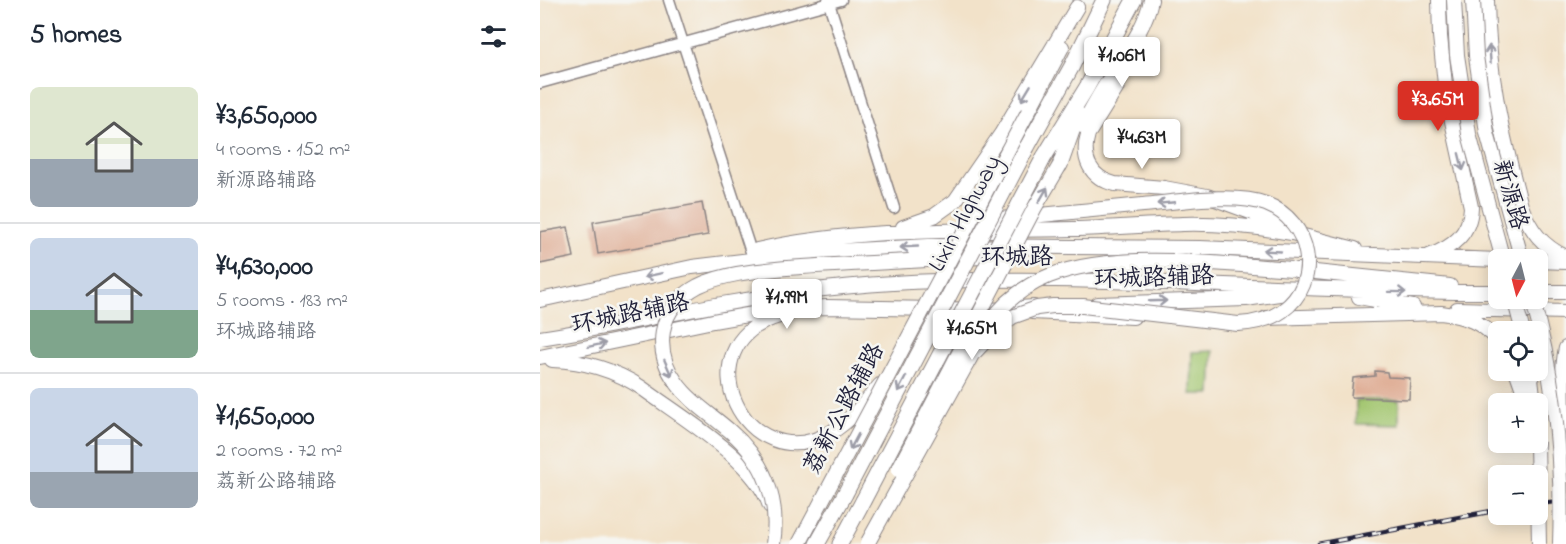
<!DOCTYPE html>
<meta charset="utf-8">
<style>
body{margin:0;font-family:"Indie Flower","LXGW WenKai TC",sans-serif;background:#f2f2f3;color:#1f2937;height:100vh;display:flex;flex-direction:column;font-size:22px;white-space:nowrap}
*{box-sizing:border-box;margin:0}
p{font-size:20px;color:#747a83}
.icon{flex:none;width:33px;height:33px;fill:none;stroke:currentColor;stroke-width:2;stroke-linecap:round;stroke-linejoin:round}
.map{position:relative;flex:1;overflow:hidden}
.drawer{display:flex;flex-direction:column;background:#fff;width:540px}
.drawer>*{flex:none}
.needle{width:39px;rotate:187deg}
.fabs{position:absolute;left:948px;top:249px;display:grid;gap:12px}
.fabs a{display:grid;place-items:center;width:60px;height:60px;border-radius:9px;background:#fff;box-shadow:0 3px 15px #0003;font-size:30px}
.price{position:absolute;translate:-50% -51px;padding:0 14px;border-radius:6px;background:#fff;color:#222;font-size:20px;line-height:39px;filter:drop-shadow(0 2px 3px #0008)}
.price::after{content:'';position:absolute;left:50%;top:36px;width:18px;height:14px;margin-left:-9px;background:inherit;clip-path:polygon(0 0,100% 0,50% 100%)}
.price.active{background:#d93025;color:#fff}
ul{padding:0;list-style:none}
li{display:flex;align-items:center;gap:18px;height:150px;padding:0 30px}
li+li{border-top:2px solid #e0e1e3}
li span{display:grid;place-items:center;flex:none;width:168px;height:120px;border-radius:9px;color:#555}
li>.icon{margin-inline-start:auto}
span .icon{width:72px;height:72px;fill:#fffc;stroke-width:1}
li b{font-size:26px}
h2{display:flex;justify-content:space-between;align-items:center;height:72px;padding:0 30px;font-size:26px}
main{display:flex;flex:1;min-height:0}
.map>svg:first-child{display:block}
</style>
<main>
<section class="drawer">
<h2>5 homes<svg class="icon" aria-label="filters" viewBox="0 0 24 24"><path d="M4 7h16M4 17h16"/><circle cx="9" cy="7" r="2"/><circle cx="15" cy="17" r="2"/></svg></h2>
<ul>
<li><span style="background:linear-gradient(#dfe7d0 60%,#9aa5b1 0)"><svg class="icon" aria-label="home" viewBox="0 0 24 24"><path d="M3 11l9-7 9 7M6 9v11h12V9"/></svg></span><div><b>¥3,650,000</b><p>4 rooms · 152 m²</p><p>新源路辅路</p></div></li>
<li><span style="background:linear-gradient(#c9d6e8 60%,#7fa58c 0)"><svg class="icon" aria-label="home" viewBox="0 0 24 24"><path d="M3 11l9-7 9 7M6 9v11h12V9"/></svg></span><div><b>¥4,630,000</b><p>5 rooms · 183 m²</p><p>环城路辅路</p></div></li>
<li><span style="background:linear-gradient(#c9d6e8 70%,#9aa5b1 0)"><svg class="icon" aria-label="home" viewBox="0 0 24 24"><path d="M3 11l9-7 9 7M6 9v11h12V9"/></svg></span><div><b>¥1,650,000</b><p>2 rooms · 72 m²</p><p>荔新公路辅路</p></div></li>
</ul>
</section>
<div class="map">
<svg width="1026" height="544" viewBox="0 0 1026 544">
<rect width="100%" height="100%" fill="#f6f6f2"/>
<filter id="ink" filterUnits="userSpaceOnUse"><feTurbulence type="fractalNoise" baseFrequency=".0167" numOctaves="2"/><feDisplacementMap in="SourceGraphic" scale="12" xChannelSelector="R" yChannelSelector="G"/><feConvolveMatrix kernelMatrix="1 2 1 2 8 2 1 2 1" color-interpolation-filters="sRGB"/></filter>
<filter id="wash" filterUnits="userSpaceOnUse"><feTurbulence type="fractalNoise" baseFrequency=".008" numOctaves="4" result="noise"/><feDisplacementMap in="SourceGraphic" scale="24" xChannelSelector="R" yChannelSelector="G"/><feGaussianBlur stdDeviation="1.35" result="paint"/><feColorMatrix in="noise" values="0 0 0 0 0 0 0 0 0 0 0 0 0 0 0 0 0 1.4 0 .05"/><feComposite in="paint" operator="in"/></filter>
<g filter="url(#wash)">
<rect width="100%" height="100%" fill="#f2e2c9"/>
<path fill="#a3c670" stroke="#627456" stroke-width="1.5" d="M673,351L671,394H651L652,352Z
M816,400H859V425L816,424Z"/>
<g id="blocks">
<path fill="#e0b099" d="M162,203L168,235L58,254L53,222Z
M28,227L34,257L0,264V232Z
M835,371L847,372L848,377L870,378L869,399L811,397L813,378L835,376Z"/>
</g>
</g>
<g filter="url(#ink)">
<use href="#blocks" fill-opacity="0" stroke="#8a8282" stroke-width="1.5"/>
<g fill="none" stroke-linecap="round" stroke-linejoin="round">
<defs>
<path id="street" d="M129,0L211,252
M288,0L354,208
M0,83L301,0"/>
<path id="secondary" d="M947,0C948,74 962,135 981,206C990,230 1002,246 1026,257
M594,41L576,89L548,134C541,158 550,178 575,184L624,188L667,196L713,213L752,233L815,249
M488,112L522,47
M542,126C551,110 560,93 570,78C585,53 605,29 611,0
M440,221L603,205
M363,227L394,216L415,201L461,134L537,7
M217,250C321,227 428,231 534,229C571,228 607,225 643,224C680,223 716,227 752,233
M889,256C913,247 930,234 931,207L906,94L900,36L899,0
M369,261L460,256
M998,261L1026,262
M756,270L910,286
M998,292H1026
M819,297L873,307
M0,300L152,267L279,252L389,246L660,248L958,260
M558,304L706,299L746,293
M917,309L1026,312
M492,312L593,317
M239,316C140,345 206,481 290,433C310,421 325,403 340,385
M726,318L901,313C925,316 942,322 958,340
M0,338C59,329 117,316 176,305C248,292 324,283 397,281C584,275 771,293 958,292
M0,357L173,321L236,310L287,307L450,310L494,307
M12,360C45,361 75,370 102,388C141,417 215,460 230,506
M976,370L988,404
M990,370L994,404
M1023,455C1025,421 1019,380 1026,348"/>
<path id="primary" d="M487,147L532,66L564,0
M504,157L547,87L594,0
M520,165L538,114
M277,544L305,494
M300,544L323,501"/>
</defs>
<use href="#street" stroke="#8a8282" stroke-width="13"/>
<use href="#secondary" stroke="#8a8282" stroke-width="16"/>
<use href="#primary" stroke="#8a8282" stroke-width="17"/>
<use href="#street" stroke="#fff" stroke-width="10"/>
<use href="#secondary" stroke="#fff" stroke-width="14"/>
<use href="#primary" stroke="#fff" stroke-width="15"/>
<defs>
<path id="rail" d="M998,504L1026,500
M779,544L958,510"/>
</defs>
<use href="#rail" stroke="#22223b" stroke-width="5"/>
<use href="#rail" stroke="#f6f6f2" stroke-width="3" stroke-dasharray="9" stroke-linecap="butt"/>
<defs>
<path id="secondary-bridge" d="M914,0L917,55L929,134L963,260
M933,0L936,56L947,133L982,260
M974,298L983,332
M992,298C1015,379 1023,461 1020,544
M434,353L454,332L472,317L497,308L513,306H543L698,324C714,323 729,320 742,311C783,282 771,221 726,204C694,192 637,202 603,205
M997,442L999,544
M358,470L494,209L520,165
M233,544C240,500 224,460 190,431C172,415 150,402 136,382C125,367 120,349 123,331C126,311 141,295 158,286C185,273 217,271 247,268C288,265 328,263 369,261
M259,544L488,112
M327,544L449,324C464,302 484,286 509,276C576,250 680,264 751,269"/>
<path id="primary-bridge" d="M305,494L487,147
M323,501L504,157"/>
</defs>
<use href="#secondary-bridge" stroke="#8a8282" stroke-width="16" stroke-linecap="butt"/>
<use href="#primary-bridge" stroke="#8a8282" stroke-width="17" stroke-linecap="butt"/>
<use href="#secondary-bridge" stroke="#fff" stroke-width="14"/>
<use href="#primary-bridge" stroke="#fff" stroke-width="15"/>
</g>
<defs><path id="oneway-shaft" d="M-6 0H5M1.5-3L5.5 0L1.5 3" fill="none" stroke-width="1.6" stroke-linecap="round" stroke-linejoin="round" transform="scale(1.5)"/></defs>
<g stroke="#9c9ca7">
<use href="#oneway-shaft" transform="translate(950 54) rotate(-94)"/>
<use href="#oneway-shaft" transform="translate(486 93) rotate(121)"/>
<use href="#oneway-shaft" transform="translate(921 162) rotate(76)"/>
<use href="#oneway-shaft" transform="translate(503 195) rotate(-60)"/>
<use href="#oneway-shaft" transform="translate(626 203) rotate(175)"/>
<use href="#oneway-shaft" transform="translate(369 247) rotate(177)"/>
<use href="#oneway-shaft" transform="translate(732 251) rotate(-177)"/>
<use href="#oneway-shaft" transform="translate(113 275) rotate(168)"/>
<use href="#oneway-shaft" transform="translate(857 292) rotate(1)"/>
<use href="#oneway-shaft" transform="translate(618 301) rotate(-2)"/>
<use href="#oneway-shaft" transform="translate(57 345) rotate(-12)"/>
<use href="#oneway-shaft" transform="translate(128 368) rotate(66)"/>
<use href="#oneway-shaft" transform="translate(362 384) rotate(118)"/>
<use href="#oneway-shaft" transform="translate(314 442) rotate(118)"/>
</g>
</g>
<g text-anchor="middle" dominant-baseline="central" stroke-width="5" stroke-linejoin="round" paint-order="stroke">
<g font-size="24" fill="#22223b" stroke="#f6f6f2">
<text transform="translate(969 195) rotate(74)">新源路</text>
<text transform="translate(426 214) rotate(-62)">Lixin Highway</text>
<text x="477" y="258">环城路</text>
<text transform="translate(614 279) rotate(-2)">环城路辅路</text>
<text transform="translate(91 315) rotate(-12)">环城路辅路</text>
<text transform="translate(305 409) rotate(-62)">荔新公路辅路</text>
</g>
</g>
</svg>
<div class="fabs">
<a><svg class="needle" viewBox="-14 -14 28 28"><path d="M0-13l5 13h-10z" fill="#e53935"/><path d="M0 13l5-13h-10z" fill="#747a83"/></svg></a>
<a><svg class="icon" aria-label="locate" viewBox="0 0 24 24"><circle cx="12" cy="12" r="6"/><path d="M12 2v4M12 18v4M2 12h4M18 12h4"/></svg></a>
<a>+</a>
<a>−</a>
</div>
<b class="price" style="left:582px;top:88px">¥1.06M</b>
<b class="price active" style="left:898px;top:132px">¥3.65M</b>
<b class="price" style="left:602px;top:170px">¥4.63M</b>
<b class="price" style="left:247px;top:330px">¥1.99M</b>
<b class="price" style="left:432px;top:361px">¥1.65M</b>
</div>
</main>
